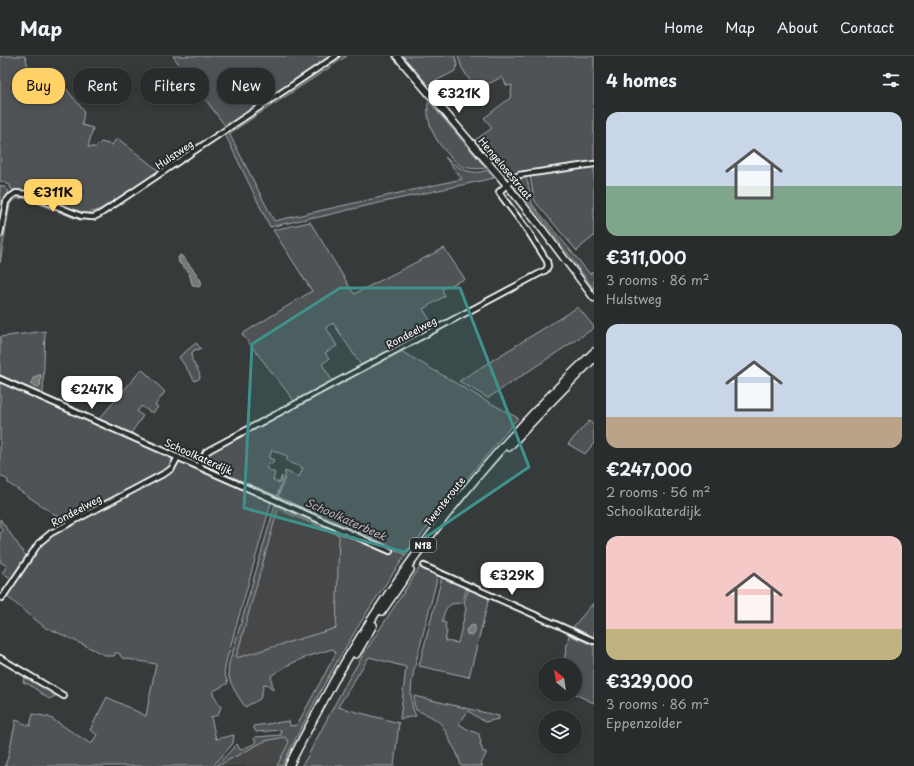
<!DOCTYPE html>
<meta charset="utf-8">
<style>
body{margin:0;font-family:"Playpen Sans",sans-serif;background:#353838;color:#f1f3f6;height:100vh;display:flex;flex-direction:column;font-size:15px;white-space:nowrap}
*{box-sizing:border-box;margin:0}
p{font-size:13px;color:#a5a7a9}
.icon{flex:none;width:22px;height:22px;fill:none;stroke:currentColor;stroke-width:2;stroke-linecap:round;stroke-linejoin:round}
.map{position:relative;flex:1;overflow:hidden}
.panel{display:flex;flex-direction:column;background:#292c2c;width:320px}
.panel>*{flex:none}
.banner{position:absolute;left:12px;top:12px;width:380px;height:36px;display:flex;gap:8px}
.needle{width:26px;rotate:330deg}
.tools{position:absolute;left:538px;top:602px;display:grid;gap:8px}
.tools a{display:grid;place-items:center;width:44px;height:44px;border-radius:50%;background:#292c2c;box-shadow:0 2px 6px #0003,0 0 0 1px #454848;font-size:20px}
.price{position:absolute;translate:-50% -34px;padding:0 9px;border-radius:8px;background:#fff;color:#222;font-size:13px;line-height:26px;filter:drop-shadow(0 1px 2px #0008)}
.price::after{content:'';position:absolute;left:50%;top:24px;width:12px;height:9px;margin-left:-6px;background:inherit;clip-path:polygon(0 0,100% 0,50% 100%)}
.price.selected{background:#ffd166;color:#111}
ul{padding:0;list-style:none}
li{display:grid;align-content:center;gap:8px;height:212px;padding:0 12px}
li span{display:grid;place-items:center;height:124px;border-radius:12px;color:#555}
li>.icon{margin-inline-start:auto}
span .icon{width:72px;height:72px;fill:#fffc;stroke-width:1}
li b{font-size:17px}
h2{display:flex;justify-content:space-between;align-items:center;height:48px;padding:0 12px;font-size:17px}
.chip{padding:0 14px;border-radius:16px;background:#292c2c;box-shadow:0 2px 6px #0003,0 0 0 1px #454848;font-size:14px;line-height:36px}
.chip.selected{background:#ffd166;color:#111}
header{display:flex;align-items:center;gap:24px;box-sizing:border-box;height:56px;padding:0 20px;background:#292c2c;border-bottom:1px solid #454848}
header strong{font-size:19px}
nav{display:flex;gap:22px;margin-inline-start:auto;font-size:14px}
main{display:flex;flex:1;min-height:0}
.map>svg:first-child{display:block}
</style>
<header>
<strong>Map</strong>
<nav><a>Home</a><a>Map</a><a>About</a><a>Contact</a></nav>
</header>
<main>
<div class="map">
<svg width="594" height="710" viewBox="0 0 594 710">
<rect width="100%" height="100%" fill="#373a3b"/>
<filter id="ink" filterUnits="userSpaceOnUse"><feTurbulence type="fractalNoise" baseFrequency=".025" numOctaves="2"/><feDisplacementMap in="SourceGraphic" scale="8" xChannelSelector="R" yChannelSelector="G"/><feConvolveMatrix kernelMatrix="1 2 1 2 8 2 1 2 1" color-interpolation-filters="sRGB"/></filter>
<g filter="url(#ink)">
<path fill="#444748" d="M278,453L339,479L336,572L236,602Z
M285,681L289,686L277,710H220L223,707L265,685Z"/>
<path fill="#505354" stroke="#a8a9aa" fill-rule="evenodd" d="M0,0H25L28,10V17L30,21L29,23H32L35,25L50,12L84,55L82,69L93,72L88,91H96L101,86L112,89L117,82L159,115L101,153L86,158L28,136L13,134L11,133L10,129L0,125Z
M173,0H332L226,71Z
M339,0H347L230,77V79L274,165L462,123L445,101C456,111 472,121 487,114L494,122L361,151L315,162L314,161L270,171L224,76Z
M403,0H455L457,9L455,15L428,29Z
M458,0H594V107L524,115L520,116L508,122L475,84L491,73V70L484,62L510,42L511,39L512,29L507,30L502,21L476,34L462,12Z
M429,46L486,112C478,113 471,113 464,111C459,109 455,106 452,102C436,87 426,69 428,47Z
M594,111V180L583,189L577,195L537,148L534,143L530,120Z
M524,120C530,125 529,141 533,149L590,218L594,215V233L539,159L512,127L511,126L517,121Z
M0,129L6,132L9,135L3,149H0Z
M16,138L27,139L83,162L82,165L24,142C18,142 14,143 10,148L0,207V185L7,145Z
M310,166L354,238L444,192L465,223L442,233L445,240L423,253L435,272L363,310L361,309L333,267L326,271L337,290L325,297L329,303L322,308L333,326L295,346L242,278L312,235L273,174Z
M578,251L594,271V272L488,342L459,325Z
M45,275L43,338L0,319V281Z
M196,287L201,293L194,294C186,305 200,310 200,322L195,325L179,301Z
M401,295L483,343L518,362C481,406 443,450 408,496C359,563 318,636 282,710H277L289,686L285,681L265,685L223,707L220,710H216L237,688L240,694L256,687L254,682L256,681L281,679V674L256,676L253,670L289,665L290,670L297,669L336,597L333,593C311,599 289,606 271,620L273,634L271,633L269,629L264,628L260,643L245,651C237,638 225,623 229,608L275,449L390,499L394,491L278,441L285,421V415L299,421L303,412L290,407L287,404V400L272,394L269,402L274,404L272,408L269,407L266,412L275,417L273,424L279,427L282,420V425L277,440L205,409L204,404L208,398L218,392ZM278,453L339,479L336,572L236,602Z
M142,313L165,336L155,349L158,351L153,357L150,355V356L141,350L137,356L143,360L131,377L99,363Z
M0,326L172,402L175,405L173,409L66,466L8,427V424L0,419Z
M589,365L594,369V387L585,398L568,388Z
M179,405L188,410L267,444L271,447L226,606L224,617L228,627L212,636L221,651L218,659L211,661L216,683L234,679L233,687L230,691L213,710H5L8,701L16,664L30,670L33,658L49,661L91,688L97,679L90,674L107,641L146,660L156,608L122,602L119,597H115L114,600H107L48,572L47,573L5,539L42,485L174,414Z
M0,463L26,500L11,522L2,517L7,510L0,506V478L2,476V473L0,471Z
M420,511L435,517L438,519C433,540 427,561 422,582C417,605 404,638 416,660L400,663L406,611L369,601L338,651L399,667L394,710H301L305,705L345,629L363,599Z
M442,521L467,532L462,546C458,548 456,547 452,548C444,551 444,559 442,566L446,567L445,574L447,575L445,585L458,587L466,553L464,545L469,533L489,542L469,621L419,610Z
M594,546V582L573,571Z
M569,579L594,590V647L575,638V609H563Z
M26,619L59,638L49,643L30,629L23,626Z
M414,640L499,660V663L485,666L468,655L459,668L469,674L479,678L481,687H480L483,696H486V698L481,708L483,710H461C460,706 459,702 457,698C456,694 453,691 451,687C442,665 438,663 416,654L414,647Z"/>
<path fill="#767879" stroke="#adaeaf" d="M180,199L183,201C187,206 200,221 201,225C202,228 201,229 199,231L194,230L192,228L189,217L187,214L179,207L178,202Z
M39,319H41L40,331L39,332L30,328L34,321Z
M472,569L475,570V574L474,578L472,579L467,578L466,574Z"/>
<g fill="none" stroke-linecap="round" stroke-linejoin="round">
<path stroke="#adaeaf" stroke-width="1" d="M0,319L131,377
M145,383L196,404
M205,409L275,440
M278,442L407,499
M424,506L594,582"/>
<defs>
<path id="minor" d="M0,178L6,146L10,141L16,137L27,138L81,160L91,161H94L100,158L336,0
M0,323L390,495
M199,410L206,396L211,393L546,214L548,210L547,205L528,175L503,142L499,136L513,123L519,119L594,108
M424,510L594,585
M0,541L2,542L39,487L51,477L167,416L172,412L178,401
M0,602L64,640"/>
<path id="major" d="M397,0L507,129L539,169L594,242"/>
<path id="highway" d="M509,391C536,360 565,331 594,302
M382,555L410,514
M356,598L373,569
M289,710C303,681 319,653 334,625C404,503 493,393 594,296"/>
</defs>
<use href="#minor" stroke="#fff" stroke-width="8"/>
<use href="#major" stroke="#fff" stroke-width="9"/>
<use href="#highway" stroke="#fff" stroke-width="10"/>
<use href="#minor" stroke="#2a2d2e" stroke-width="4.5"/>
<use href="#major" stroke="#2a2d2e" stroke-width="6"/>
<use href="#highway" stroke="#2a2d2e" stroke-width="7"/>
</g>
</g>
<path fill="#3f918b" fill-opacity="0.2" stroke="#3f918b" stroke-width="3" stroke-linejoin="round" d="M340,232H460L529,411L404,496L244,452L252,288Z"/>
<g text-anchor="middle" dominant-baseline="central" stroke-width="4" stroke-linejoin="round" paint-order="stroke">
<rect fill="#2a2d2e" stroke="#bfc0c0" stroke-width="1" x="410" y="482" width="26" height="14" rx="3"/>
<g font-size="9" font-weight="bold" fill="#fff">
<text x="423" y="489">N18</text>
</g>
<g font-size="10" fill="#fff" stroke="#2a2d2e">
<text transform="translate(174 98) rotate(-34)">Hulstweg</text>
<text transform="translate(506 112) rotate(50)">Hengelosestraat</text>
<text transform="translate(411 276) rotate(-28)">Rondeelweg</text>
<text transform="translate(199 400) rotate(24)">Schoolkaterdijk</text>
<text transform="translate(444 445) rotate(-52)">Twenteroute</text>
<text transform="translate(76 454) rotate(-28)">Rondeelweg</text>
</g>
<g font-size="11" font-style="italic" fill="#b4b5b5" stroke="#2a2d2e">
<text transform="translate(346 463) rotate(24)">Schoolkaterbeek</text>
</g>
</g>
</svg>
<div class="tools">
<a><svg class="needle" viewBox="-14 -14 28 28"><path d="M0-13l5 13h-10z" fill="#e53935"/><path d="M0 13l5-13h-10z" fill="#a5a7a9"/></svg></a>
<a><svg class="icon" aria-label="layers" viewBox="0 0 24 24"><path d="M12 4l9 5-9 5-9-5zM3 14l9 5 9-5"/></svg></a>
</div>
<b class="price" style="left:459px;top:58px">€321K</b>
<b class="price selected" style="left:53px;top:157px">€311K</b>
<b class="price" style="left:92px;top:354px">€247K</b>
<b class="price" style="left:512px;top:540px">€329K</b>
<div class="banner">
<a class="chip selected">Buy</a>
<a class="chip">Rent</a>
<a class="chip">Filters</a>
<a class="chip">New</a>
</div>
</div>
<section class="panel">
<h2>4 homes<svg class="icon" aria-label="filters" viewBox="0 0 24 24"><path d="M4 7h16M4 17h16"/><circle cx="9" cy="7" r="2"/><circle cx="15" cy="17" r="2"/></svg></h2>
<ul>
<li><span style="background:linear-gradient(#c9d6e8 60%,#7fa58c 0)"><svg class="icon" aria-label="home" viewBox="0 0 24 24"><path d="M3 11l9-7 9 7M6 9v11h12V9"/></svg></span><div><b>€311,000</b><p>3 rooms · 86 m²</p><p>Hulstweg</p></div></li>
<li><span style="background:linear-gradient(#c9d6e8 75%,#b9a48a 0)"><svg class="icon" aria-label="home" viewBox="0 0 24 24"><path d="M3 11l9-7 9 7M6 9v11h12V9"/></svg></span><div><b>€247,000</b><p>2 rooms · 56 m²</p><p>Schoolkaterdijk</p></div></li>
<li><span style="background:linear-gradient(#f6c9c9 75%,#c2b280 0)"><svg class="icon" aria-label="home" viewBox="0 0 24 24"><path d="M3 11l9-7 9 7M6 9v11h12V9"/></svg></span><div><b>€329,000</b><p>3 rooms · 86 m²</p><p>Eppenzolder</p></div></li>
</ul>
</section>
</main>
